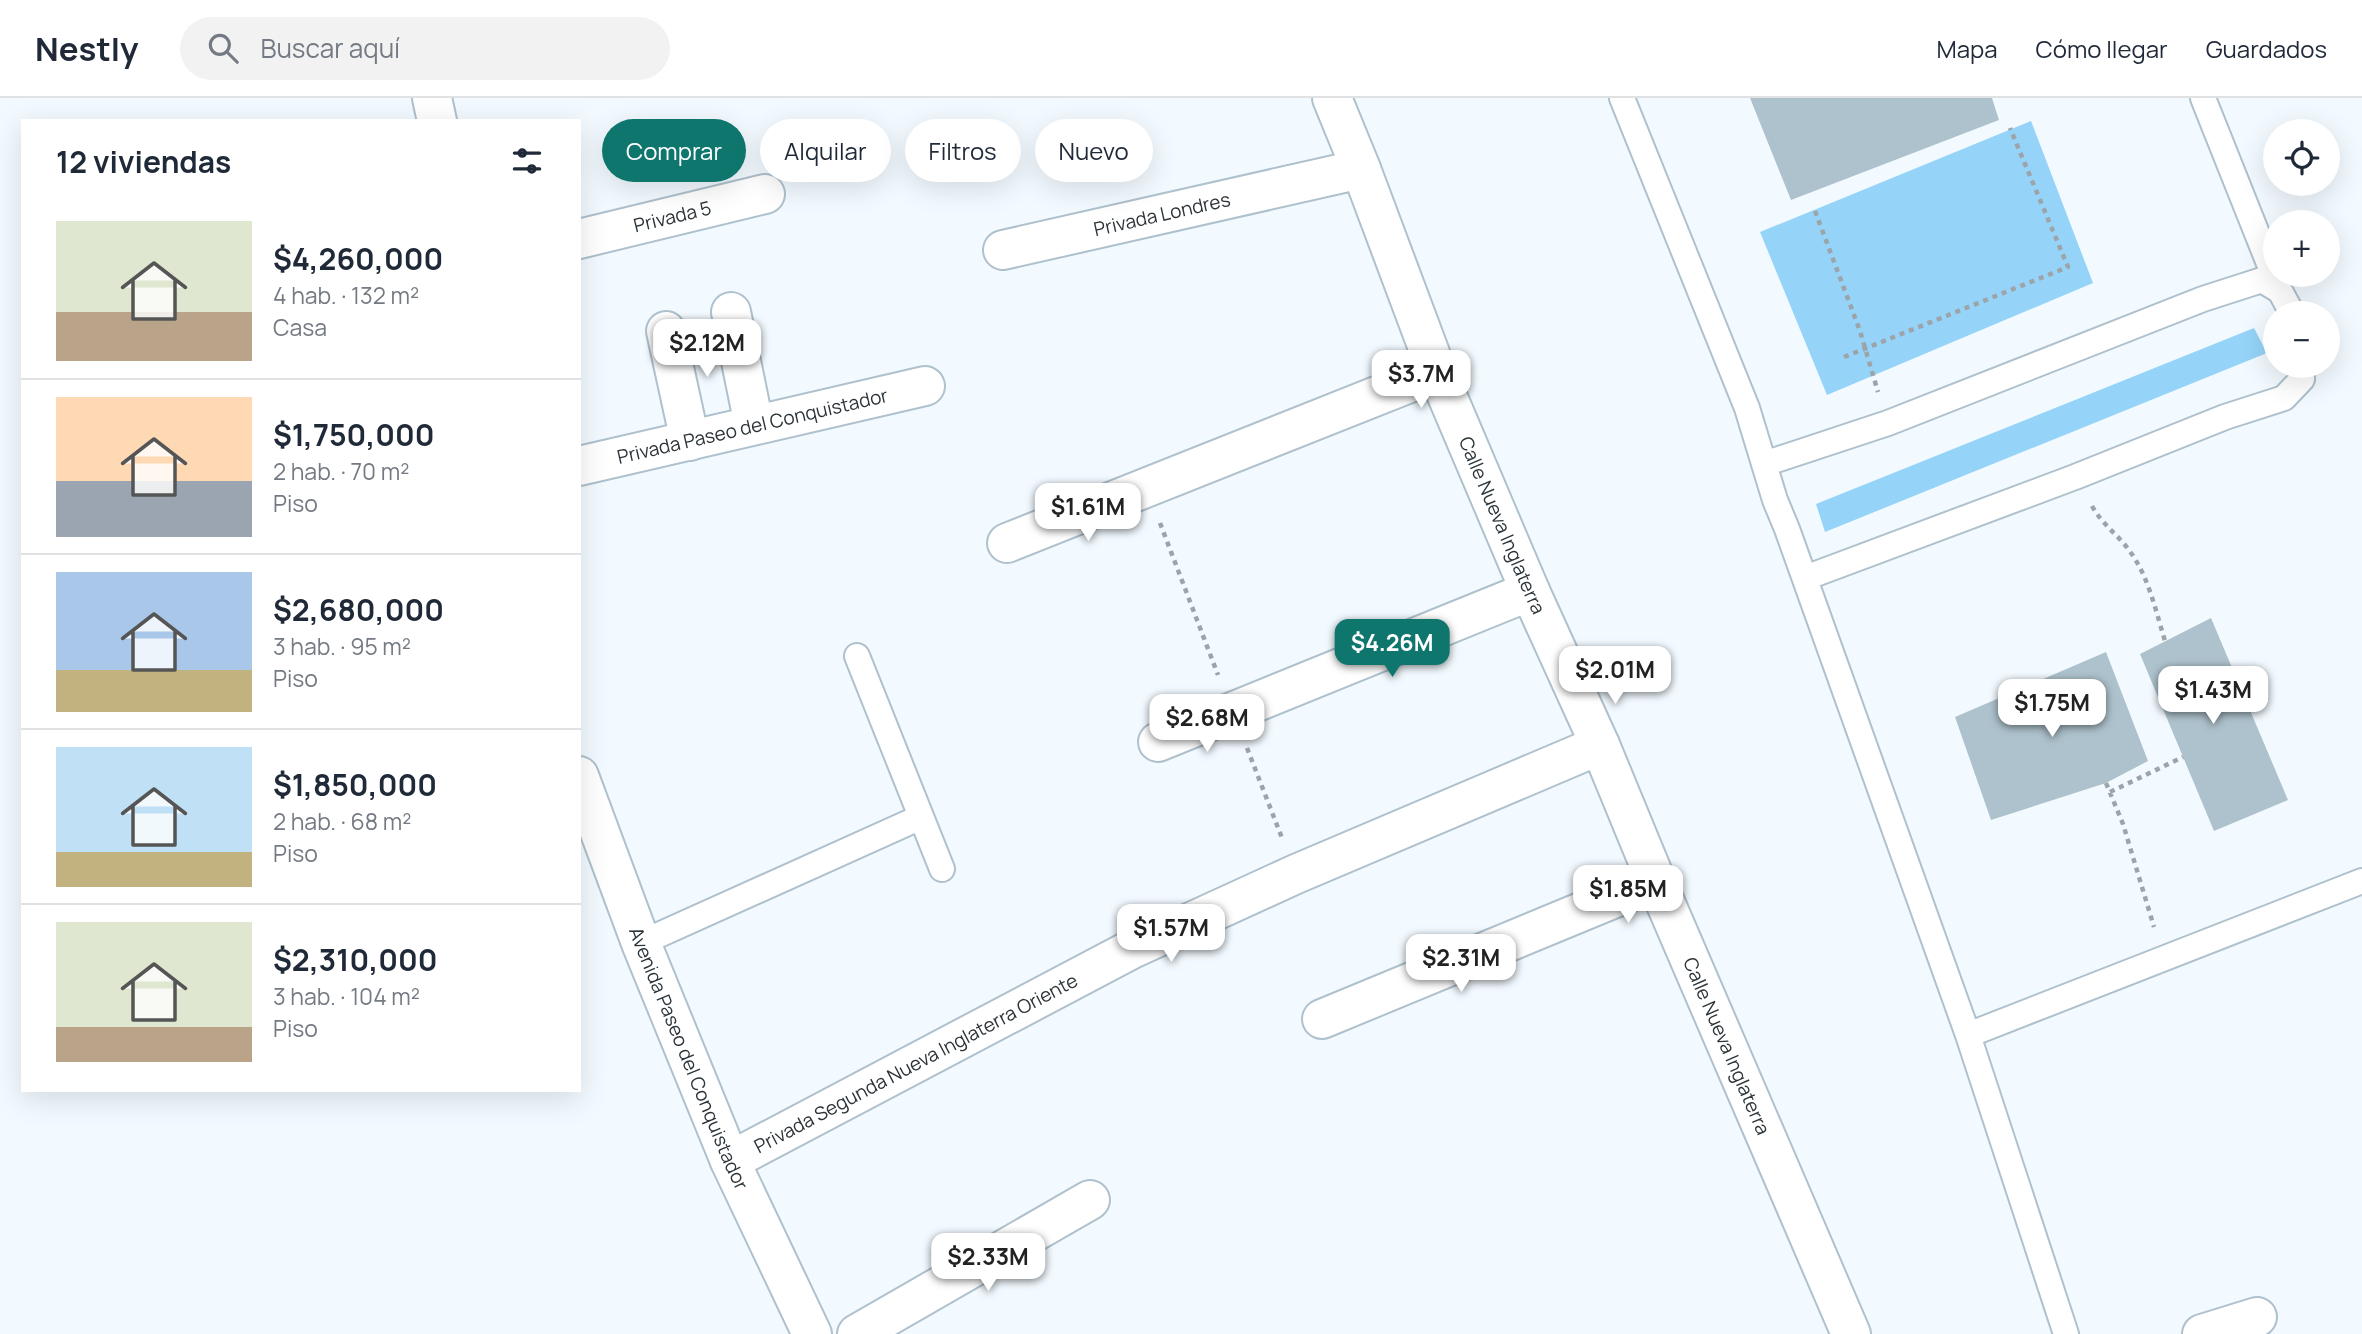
<!DOCTYPE html>
<html lang="es">
<meta charset="utf-8">
<style>
body{margin:0;font-family:Manrope,sans-serif;background:#f2f2f3;color:#1f2937;height:100vh;display:flex;flex-direction:column;font-size:26px;white-space:nowrap}
*{box-sizing:border-box;margin:0}
p{font-size:23px;color:#747a83}
.icon{flex:none;width:38px;height:38px;fill:none;stroke:currentColor;stroke-width:2;stroke-linecap:round;stroke-linejoin:round}
.map{position:relative;flex:1;overflow:hidden}
.panel{position:absolute;left:21px;top:21px;width:560px;height:973px;display:flex;flex-direction:column;background:#fff;border-radius:0px;box-shadow:0 7px 28px #0002}
.panel>*{flex:none}
.top-card{position:absolute;left:602px;top:21px;width:665px;height:63px;display:flex;gap:14px}
.fabs{position:absolute;left:2263px;top:21px;display:grid;gap:14px}
.fabs a{display:grid;place-items:center;width:77px;height:77px;border-radius:50%;background:#fff;box-shadow:0 7px 28px #0002;font-size:35px}
.price{position:absolute;translate:-50% -60px;padding:0 16px;border-radius:14px;background:#fff;color:#222;font-size:23px;line-height:46px;filter:drop-shadow(0 2px 4px #0008)}
.price::after{content:'';position:absolute;left:50%;top:42px;width:21px;height:16px;margin-left:-10px;background:inherit;clip-path:polygon(0 0,100% 0,50% 100%)}
.price.selected{background:#0f766e;color:#fff}
ul{padding:0;list-style:none}
li{display:flex;align-items:center;gap:21px;height:175px;padding:0 35px}
li+li{border-top:2px solid #e0e1e3}
li span{display:grid;place-items:center;flex:none;width:196px;height:140px;border-radius:0px;color:#555}
li>.icon{margin-inline-start:auto}
span .icon{width:84px;height:84px;fill:#fffc;stroke-width:1}
li b{font-size:30px}
h2{display:flex;justify-content:space-between;align-items:center;height:84px;padding:0 35px;font-size:30px}
.chip{padding:0 24px;border-radius:32px;background:#fff;box-shadow:0 7px 28px #0002;font-size:24px;line-height:63px}
.chip.selected{background:#0f766e;color:#fff}
header{display:flex;align-items:center;gap:42px;box-sizing:border-box;height:98px;padding:0 35px;background:#fff;border-bottom:2px solid #e0e1e3}
header strong{font-size:33px}
nav{display:flex;gap:38px;margin-inline-start:auto;font-size:24px}
.search{width:490px;height:63px;background:#f2f2f3;display:flex;align-items:center;gap:18px;box-sizing:border-box;padding:0 24px;border-radius:38px;color:#747a83;font-size:26px}
.map>svg:first-child{display:block}
</style>
<header>
<strong>Nestly</strong>
<div class="search"><svg class="icon" aria-label="search" viewBox="0 0 24 24"><circle cx="10" cy="10" r="6"/><path d="M15 15l6 6"/></svg>Buscar aquí</div>
<nav><a>Mapa</a><a>Cómo llegar</a><a>Guardados</a></nav>
</header>
<div class="map">
<svg width="2362" height="1236" viewBox="0 0 2362 1236">
<rect width="100%" height="100%" fill="#f2faff"/>
<path fill="#95d4f8" d="M2031,23L2093,185L1827,297L1760,134Z
M2254,230L2267,255L1825,434L1816,406Z"/>
<path fill="#aec2cd" d="M1750,0H1992L1999,22L1791,102Z
M2211,520L2288,702L2214,733L2140,556Z
M2106,554L2148,663L2106,685L1991,722L1955,619Z"/>
<g fill="none" stroke-linecap="round" stroke-linejoin="round">
<defs>
<path id="service" d="M1622,0L1747,310L1775,402L1787,431L1968,937L2066,1236
M2203,0L2280,193
M1764,366L1888,325L2203,201L2262,182L2280,193L2292,215
M1805,480L2075,379L2225,319L2284,300L2302,281V268
M857,558L942,771
M641,845L921,719
M1968,937L2362,783"/>
<g id="minor">
<path d="M432,0L437,23"/>
<path id="s1" d="M579,141L765,96"/>
<path id="s2" d="M1003,152L1361,71"/>
<path d="M731,214L754,327"/>
<path d="M666,233L690,343"/>
<path id="s3" d="M579,368L925,288"/>
<path d="M1007,445L1437,274"/>
<path d="M1158,644L1530,493"/>
<path id="s4" d="M579,678L641,845L730,1063L812,1236"/>
<path d="M1322,921L1656,783"/>
<path id="s5" d="M730,1063L1132,851L1296,776L1600,647"/>
<path d="M857,1236L1090,1102"/>
<path d="M2202,1236L2257,1219"/>
</g>
<g id="tertiary">
<path id="s6" d="M1332,0L1361,71L1437,274L1530,493L1600,647L1656,783L1851,1236"/>
</g>
</defs>
<use href="#service" stroke="#aec1cd" stroke-width="28"/>
<use href="#minor" stroke="#aec1cd" stroke-width="42"/>
<use href="#tertiary" stroke="#aec1cd" stroke-width="42"/>
<path stroke="#9ca4a9" stroke-width="4.5" stroke-dasharray="5 5" stroke-linecap="butt" d="M1815,113L1860,233L1878,294
M1844,259L2068,169L2010,30
M2092,408C2104,429 2119,437 2131,455C2149,480 2156,514 2165,543
M1160,425L1218,577
M1247,650L1282,740
M2106,685L2123,726L2154,829
M2110,694L2183,659"/>
<use href="#service" stroke="#fff" stroke-width="24"/>
<use href="#minor" stroke="#fff" stroke-width="38"/>
<use href="#tertiary" stroke="#fff" stroke-width="38"/>
</g>
<g text-anchor="middle" dominant-baseline="central" stroke-width="7" stroke-linejoin="round" paint-order="stroke">
<g font-size="19" fill="#2c3439" stroke="#fff">
<text stroke="none"><textPath href="#s2" startOffset="163">Privada Londres</textPath></text>
<text stroke="none"><textPath href="#s1" startOffset="96">Privada 5</textPath></text>
<text stroke="none"><textPath href="#s3" startOffset="178">Privada Paseo del Conquistador</textPath></text>
<text stroke="none"><textPath href="#s6" startOffset="460">Calle Nueva Inglaterra</textPath></text>
<text stroke="none"><textPath href="#s6" startOffset="1027">Calle Nueva Inglaterra</textPath></text>
<text stroke="none"><textPath href="#s4" startOffset="303">Avenida Paseo del Conquistador</textPath></text>
<text stroke="none"><textPath href="#s5" startOffset="210">Privada Segunda Nueva Inglaterra Oriente</textPath></text>
</g>
</g>
</svg>
<div class="fabs">
<a><svg class="icon" aria-label="locate" viewBox="0 0 24 24"><circle cx="12" cy="12" r="6"/><path d="M12 2v4M12 18v4M2 12h4M18 12h4"/></svg></a>
<a>+</a>
<a>−</a>
</div>
<b class="price" style="left:707px;top:281px">$2.12M</b>
<b class="price" style="left:1421px;top:312px">$3.7M</b>
<b class="price" style="left:1088px;top:445px">$1.61M</b>
<b class="price selected" style="left:1392px;top:581px">$4.26M</b>
<b class="price" style="left:1615px;top:608px">$2.01M</b>
<b class="price" style="left:2213px;top:628px">$1.43M</b>
<b class="price" style="left:2052px;top:641px">$1.75M</b>
<b class="price" style="left:1207px;top:656px">$2.68M</b>
<b class="price" style="left:1628px;top:827px">$1.85M</b>
<b class="price" style="left:1171px;top:866px">$1.57M</b>
<b class="price" style="left:1461px;top:896px">$2.31M</b>
<b class="price" style="left:988px;top:1195px">$2.33M</b>
<div class="top-card">
<a class="chip selected">Comprar</a>
<a class="chip">Alquilar</a>
<a class="chip">Filtros</a>
<a class="chip">Nuevo</a>
</div>
<section class="panel">
<h2>12 viviendas<svg class="icon" aria-label="filters" viewBox="0 0 24 24"><path d="M4 7h16M4 17h16"/><circle cx="9" cy="7" r="2"/><circle cx="15" cy="17" r="2"/></svg></h2>
<ul>
<li><span style="background:linear-gradient(#dfe7d0 65%,#b9a48a 0)"><svg class="icon" aria-label="home" viewBox="0 0 24 24"><path d="M3 11l9-7 9 7M6 9v11h12V9"/></svg></span><div><b>$4,260,000</b><p>4 hab. · 132 m²</p><p>Casa</p></div></li>
<li><span style="background:linear-gradient(#ffd9b3 60%,#9aa5b1 0)"><svg class="icon" aria-label="home" viewBox="0 0 24 24"><path d="M3 11l9-7 9 7M6 9v11h12V9"/></svg></span><div><b>$1,750,000</b><p>2 hab. · 70 m²</p><p>Piso</p></div></li>
<li><span style="background:linear-gradient(#a9c7e8 70%,#c2b280 0)"><svg class="icon" aria-label="home" viewBox="0 0 24 24"><path d="M3 11l9-7 9 7M6 9v11h12V9"/></svg></span><div><b>$2,680,000</b><p>3 hab. · 95 m²</p><p>Piso</p></div></li>
<li><span style="background:linear-gradient(#bfe0f5 75%,#c2b280 0)"><svg class="icon" aria-label="home" viewBox="0 0 24 24"><path d="M3 11l9-7 9 7M6 9v11h12V9"/></svg></span><div><b>$1,850,000</b><p>2 hab. · 68 m²</p><p>Piso</p></div></li>
<li><span style="background:linear-gradient(#dfe7d0 75%,#b9a48a 0)"><svg class="icon" aria-label="home" viewBox="0 0 24 24"><path d="M3 11l9-7 9 7M6 9v11h12V9"/></svg></span><div><b>$2,310,000</b><p>3 hab. · 104 m²</p><p>Piso</p></div></li>
</ul>
</section>
</div>
